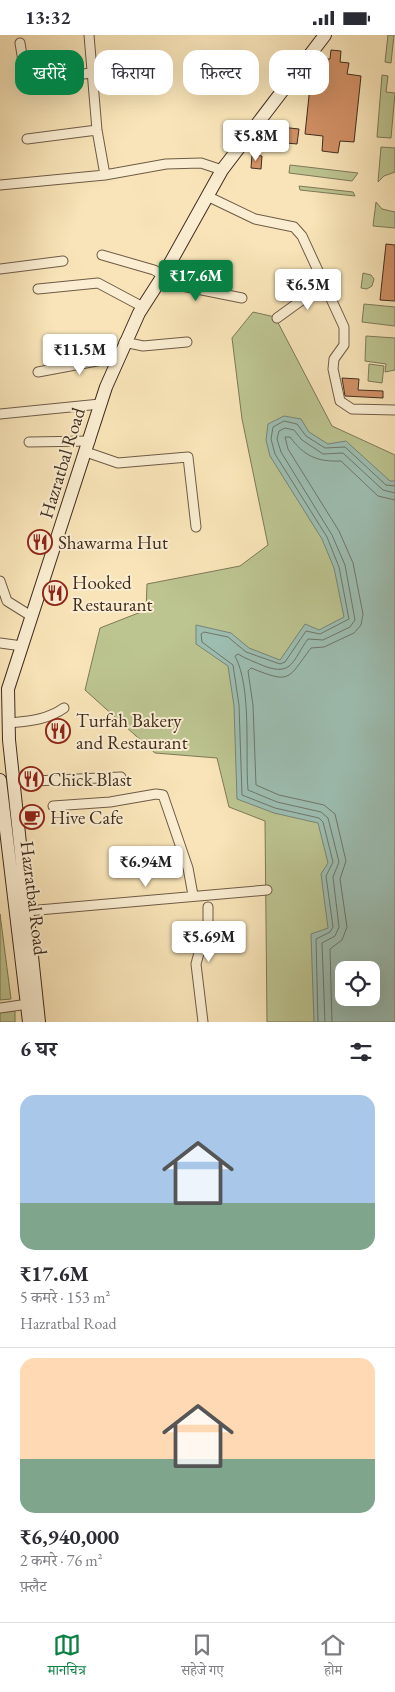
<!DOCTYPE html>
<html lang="hi">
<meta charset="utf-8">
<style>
body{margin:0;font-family:"EB Garamond","Noto Serif Devanagari",serif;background:#f2f2f3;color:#2b2b33;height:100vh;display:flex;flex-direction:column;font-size:19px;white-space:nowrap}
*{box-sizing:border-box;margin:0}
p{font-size:16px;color:#7c7c81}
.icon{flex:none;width:28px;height:28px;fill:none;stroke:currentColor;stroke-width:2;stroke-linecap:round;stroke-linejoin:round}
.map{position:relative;height:987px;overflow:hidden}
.drawer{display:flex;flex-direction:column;background:#fff;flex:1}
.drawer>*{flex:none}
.guide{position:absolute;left:15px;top:15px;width:365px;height:45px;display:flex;gap:10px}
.controls{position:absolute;left:335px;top:926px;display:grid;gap:10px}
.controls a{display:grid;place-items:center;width:45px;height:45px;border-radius:10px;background:#fff;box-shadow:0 5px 20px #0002;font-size:25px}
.price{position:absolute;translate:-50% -42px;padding:0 11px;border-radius:5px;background:#fff;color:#222;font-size:16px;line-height:32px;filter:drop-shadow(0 1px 2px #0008)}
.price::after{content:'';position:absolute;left:50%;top:30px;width:15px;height:11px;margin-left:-8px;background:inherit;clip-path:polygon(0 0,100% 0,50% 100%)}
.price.current{background:#0b8043;color:#fff}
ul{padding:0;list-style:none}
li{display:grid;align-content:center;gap:10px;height:265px;padding:0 20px}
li+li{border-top:1px solid #e1e1e2}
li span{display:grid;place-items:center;height:155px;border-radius:15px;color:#555}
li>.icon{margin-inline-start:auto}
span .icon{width:90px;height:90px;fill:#fffc;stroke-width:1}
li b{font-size:21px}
h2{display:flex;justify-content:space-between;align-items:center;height:60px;padding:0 20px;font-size:21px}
.pill{padding:0 18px;border-radius:15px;background:#fff;box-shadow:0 5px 20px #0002;font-size:18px;line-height:45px}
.pill.current{background:#0b8043;color:#fff}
.status{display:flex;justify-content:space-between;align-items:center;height:35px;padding:0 25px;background:#fff;direction:ltr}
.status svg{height:14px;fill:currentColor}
.menu{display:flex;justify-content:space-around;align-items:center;height:70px;border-top:1px solid #e1e1e2;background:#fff;font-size:14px;color:#7c7c81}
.menu a{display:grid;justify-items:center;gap:2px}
.menu .current{color:#0b8043}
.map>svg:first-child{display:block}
</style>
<div class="status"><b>13:32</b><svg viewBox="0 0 49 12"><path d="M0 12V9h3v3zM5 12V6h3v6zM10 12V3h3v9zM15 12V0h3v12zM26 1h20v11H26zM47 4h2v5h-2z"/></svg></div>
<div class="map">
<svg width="395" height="987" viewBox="0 0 395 987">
<rect width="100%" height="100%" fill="#f8e4b8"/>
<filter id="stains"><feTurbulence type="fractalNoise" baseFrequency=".004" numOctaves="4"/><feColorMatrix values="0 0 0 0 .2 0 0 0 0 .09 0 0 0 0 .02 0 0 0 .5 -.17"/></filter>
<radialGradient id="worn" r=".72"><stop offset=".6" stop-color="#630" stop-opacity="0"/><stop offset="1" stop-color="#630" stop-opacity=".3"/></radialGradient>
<path fill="#bcc490" stroke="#7e7858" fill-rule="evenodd" d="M388,0H394L391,28L385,27Z
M382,40L388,41L386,57L395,58L391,103L377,102Z
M381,112L395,113V137L384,141L378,147Z
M290,130L358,138L352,146L289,138Z
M299,151L353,157L355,161L300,155Z
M376,167L382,174L395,177V193L373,191Z
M363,238L371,240L374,244L372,251L367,254L361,253Z
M364,269L395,272V291L362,287Z
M253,277L275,282L332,391L395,420V987H267L265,786L229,772L217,723L155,718L85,655L100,593L146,575L147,549L240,531L268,510L242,384L232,303ZM344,935H371V962H344Z
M366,301L395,303V335L385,337L386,329L365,326Z
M369,329L384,331L382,348L368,346Z
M0,879L11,964L0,965Z
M15,974V987H0V977Z"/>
<path fill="#9dbeb2" stroke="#788478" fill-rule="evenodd" d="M284,381L301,384L309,397L328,409L346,406L390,446H395V987H314L311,899L328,893L321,839L328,828L318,788L274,778L237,764L234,671L228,631L196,609V590L231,598L249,613L280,625L305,589L319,595L344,582L334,533L322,504L270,421L266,405L268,389ZM344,935H371V962H344Z"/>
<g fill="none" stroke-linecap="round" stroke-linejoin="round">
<path stroke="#6f7669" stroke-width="1" d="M318,987L316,904L330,897L333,892L326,841L333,827L323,787L319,783L275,773L242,760L239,670L233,630L202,607L201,599L204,597L228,602L246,617L280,629L285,627L306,596L320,599L349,584L339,532L327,502L275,419L271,404L273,392L284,386L297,389L306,401L325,413L345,412L386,450L395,451
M325,987L322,908L335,901L339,892L333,842L339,827L328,783L321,777L277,767L248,755C245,718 252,653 235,621L238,619C246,624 255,627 264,631C293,642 293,624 308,604L323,605L350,592L355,585L345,530L332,500L281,417L277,404L279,396L285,393L294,395L302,405L323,419L343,418L383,455L395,458
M332,987L330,914L342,905L347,892L340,844L346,826L335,779L324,770L279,760L256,750L253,670L248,636L251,633C291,649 287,645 311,613L324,612L354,598L361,590L363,579L353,528L339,496L288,414L285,402H290C304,421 317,427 341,426L378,461L395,465"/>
</g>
<path fill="#d29166" stroke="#412d20" d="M331,15L341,16L340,27L349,28L347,39L361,41L354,107L340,106L338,118L322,116L323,101L305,99L312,32L325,34L326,24H330Z
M271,91L299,94L297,109L276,107L277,97Z
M252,120L262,121L261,134L251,133Z
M386,209L395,210V266L380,265Z
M342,343L359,344L358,355L383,356V363L345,361Z"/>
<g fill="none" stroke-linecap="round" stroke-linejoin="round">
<defs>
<path id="minor" d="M89,0L97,95L105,140
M20,8L25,38C41,50 72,40 91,38
M27,104L97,95
M0,150L105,140L166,129L201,128L222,135
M207,161L255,184L294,192L302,201L344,292V310L334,324L333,334L340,366L352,374L395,375
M102,220L154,235L182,251L242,263
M0,234L63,226
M38,254L98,248L143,272
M277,283L324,249
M124,307L143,311L187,307
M38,337L118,322
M0,379L100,369
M29,407L90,406
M86,417L118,428L188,422L196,492
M0,546L7,566L31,581
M0,608L22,611
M9,688C29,686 47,685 64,673
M13,747L121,742
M53,771L110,767L156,759L163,760L188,833L193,860
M27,876L267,855
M0,973L28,969
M203,987L196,929L200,914L208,898V872"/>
<path id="secondary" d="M0,745L29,987
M39,987L9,705L8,654L106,352L139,278L164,239L222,135L325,0"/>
</defs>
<use href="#minor" stroke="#6f5b46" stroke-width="11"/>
<use href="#secondary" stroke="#412d20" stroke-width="14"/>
<use href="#minor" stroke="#faedd1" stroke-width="9"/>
<use href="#secondary" stroke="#faedd1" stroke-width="12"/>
</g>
<defs>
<symbol id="restaurant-ring" viewBox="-11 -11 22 22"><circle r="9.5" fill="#faedd1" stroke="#8f2418" stroke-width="1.5"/><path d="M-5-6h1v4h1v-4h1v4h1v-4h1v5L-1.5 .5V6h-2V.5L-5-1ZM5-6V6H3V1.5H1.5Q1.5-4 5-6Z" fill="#8f2418"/></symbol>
<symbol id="cafe-ring" viewBox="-11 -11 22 22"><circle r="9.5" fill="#faedd1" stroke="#8f2418" stroke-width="1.5"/><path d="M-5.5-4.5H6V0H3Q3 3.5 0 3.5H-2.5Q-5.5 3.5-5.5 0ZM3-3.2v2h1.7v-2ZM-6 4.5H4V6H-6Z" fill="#8f2418"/></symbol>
</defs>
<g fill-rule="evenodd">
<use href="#restaurant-ring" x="26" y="493" width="28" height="28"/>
<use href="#restaurant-ring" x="41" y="544" width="28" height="28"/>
<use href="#restaurant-ring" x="44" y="682" width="28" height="28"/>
<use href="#restaurant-ring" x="17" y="730" width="28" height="28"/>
<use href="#cafe-ring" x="18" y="768" width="28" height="28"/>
</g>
<g text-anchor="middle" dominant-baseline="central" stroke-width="4" stroke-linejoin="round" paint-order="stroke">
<g font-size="19" fill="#412d20" stroke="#faedd1">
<text transform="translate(62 428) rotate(-73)">Hazratbal Road</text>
<text transform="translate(34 863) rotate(83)">Hazratbal Road</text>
</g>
<g font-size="19" fill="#412d20" stroke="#faedd1" text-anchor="start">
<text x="58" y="507">Shawarma Hut</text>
<text x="72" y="547">Hooked<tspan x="72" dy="22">Restaurant</tspan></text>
<text x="76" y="685">Turfah Bakery<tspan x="76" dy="22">and Restaurant</tspan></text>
<text x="48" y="744">Chick Blast</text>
<text x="50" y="782">Hive Cafe</text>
</g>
</g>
<rect width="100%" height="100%" filter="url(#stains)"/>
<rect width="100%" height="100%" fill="url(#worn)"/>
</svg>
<div class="controls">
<a><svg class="icon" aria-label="locate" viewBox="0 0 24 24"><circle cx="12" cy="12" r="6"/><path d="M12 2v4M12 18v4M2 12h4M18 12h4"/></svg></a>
</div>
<b class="price" style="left:256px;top:127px">₹5.8M</b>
<b class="price current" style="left:196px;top:267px">₹17.6M</b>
<b class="price" style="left:308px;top:276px">₹6.5M</b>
<b class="price" style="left:80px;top:341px">₹11.5M</b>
<b class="price" style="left:146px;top:853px">₹6.94M</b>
<b class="price" style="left:209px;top:928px">₹5.69M</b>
<div class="guide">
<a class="pill current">खरीदें</a>
<a class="pill">किराया</a>
<a class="pill">फ़िल्टर</a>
<a class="pill">नया</a>
</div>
</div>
<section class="drawer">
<h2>6 घर<svg class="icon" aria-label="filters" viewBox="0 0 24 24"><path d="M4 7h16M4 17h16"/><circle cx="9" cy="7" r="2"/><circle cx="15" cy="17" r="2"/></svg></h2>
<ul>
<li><span style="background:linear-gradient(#a9c7e8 70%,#7fa58c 0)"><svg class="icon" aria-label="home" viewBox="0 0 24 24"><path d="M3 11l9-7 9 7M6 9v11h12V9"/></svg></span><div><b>₹17.6M</b><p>5 कमरे · 153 m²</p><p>Hazratbal Road</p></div></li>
<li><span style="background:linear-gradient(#ffd9b3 65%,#7fa58c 0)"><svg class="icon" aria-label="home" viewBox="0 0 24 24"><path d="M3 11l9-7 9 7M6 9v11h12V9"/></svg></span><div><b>₹6,940,000</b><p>2 कमरे · 76 m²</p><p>फ़्लैट</p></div></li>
</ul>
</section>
<nav class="menu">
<a class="current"><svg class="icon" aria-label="map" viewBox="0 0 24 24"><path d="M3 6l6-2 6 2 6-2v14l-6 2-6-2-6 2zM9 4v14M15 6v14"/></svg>मानचित्र</a>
<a><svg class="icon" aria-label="saved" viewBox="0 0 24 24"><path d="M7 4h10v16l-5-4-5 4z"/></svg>सहेजे गए</a>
<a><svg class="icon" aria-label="home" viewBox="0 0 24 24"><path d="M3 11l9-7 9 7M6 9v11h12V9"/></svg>होम</a>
</nav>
